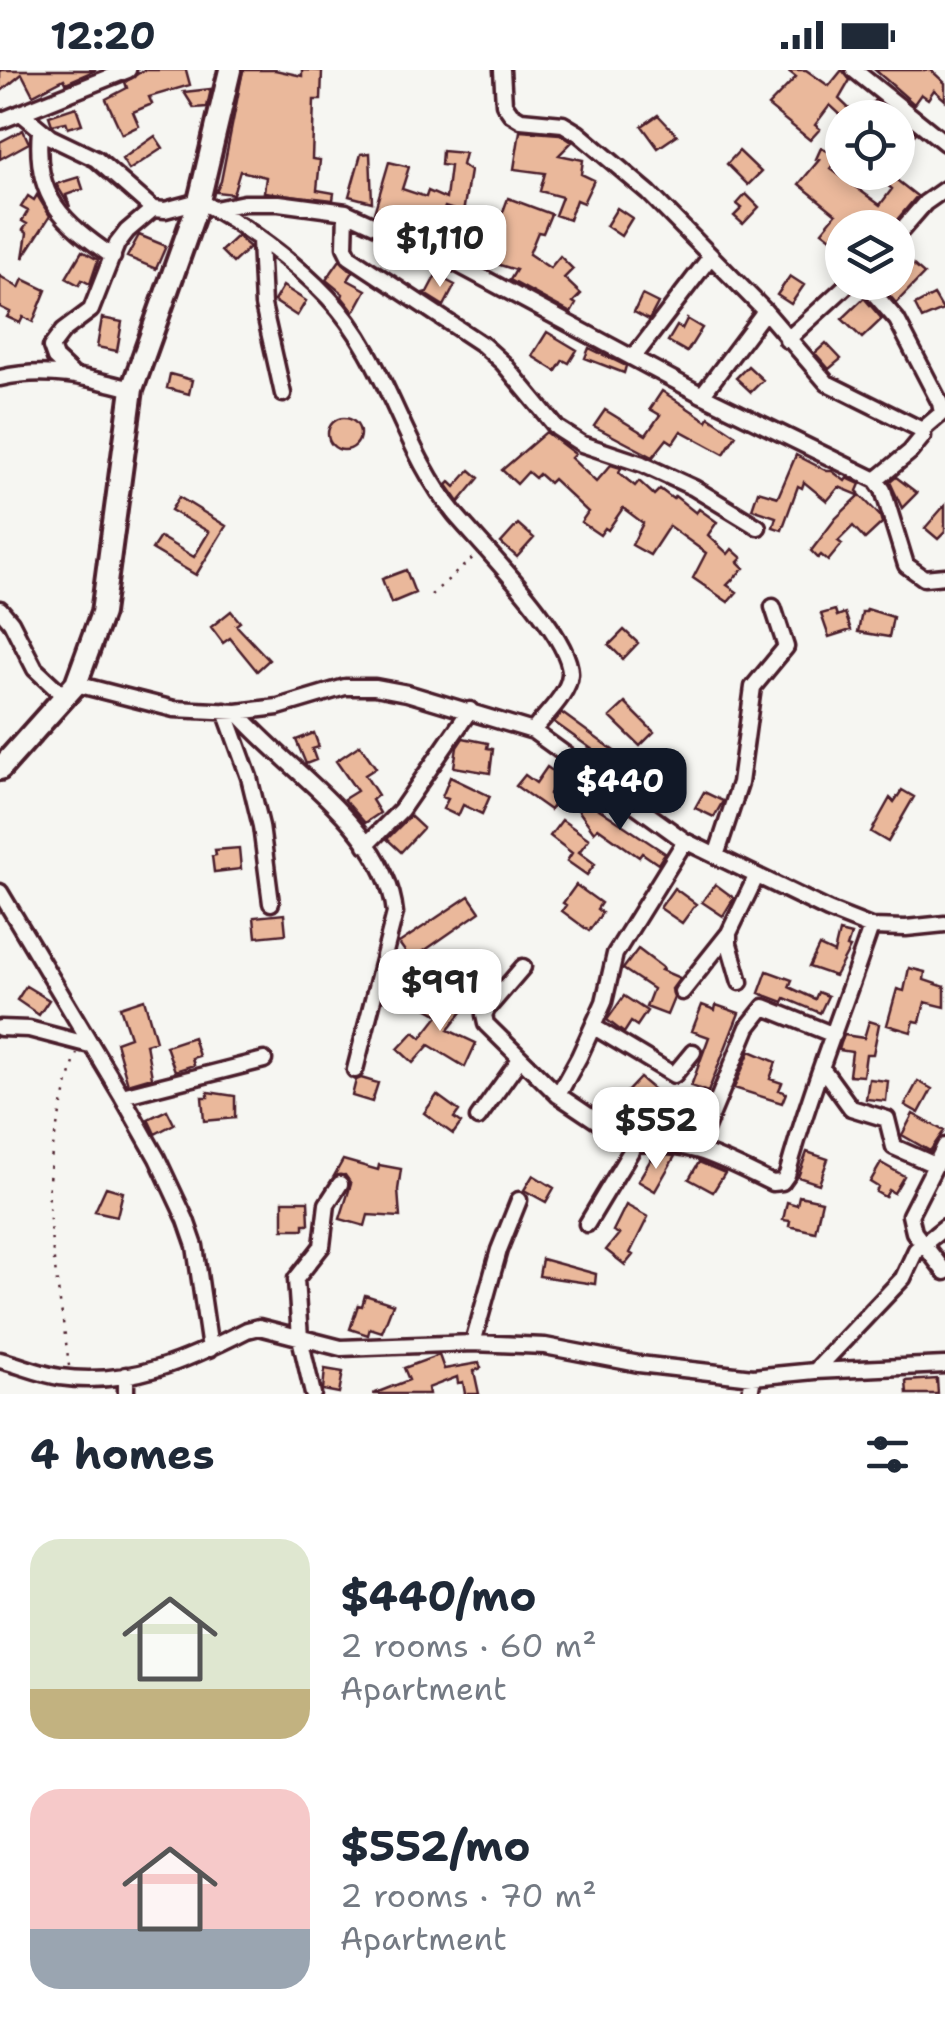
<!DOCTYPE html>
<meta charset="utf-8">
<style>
body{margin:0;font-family:"Shantell Sans",sans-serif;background:#f2f2f3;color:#1f2937;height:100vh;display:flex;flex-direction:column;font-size:38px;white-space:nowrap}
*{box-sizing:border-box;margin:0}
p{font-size:32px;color:#747a83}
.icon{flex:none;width:55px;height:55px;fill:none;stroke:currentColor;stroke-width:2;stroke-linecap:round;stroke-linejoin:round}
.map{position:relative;height:1324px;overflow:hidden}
.side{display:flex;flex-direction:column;background:#fff;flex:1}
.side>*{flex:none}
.controls{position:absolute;left:825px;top:30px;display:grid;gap:20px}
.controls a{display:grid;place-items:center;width:90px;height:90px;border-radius:50%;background:#fff;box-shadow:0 5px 15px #0003;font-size:50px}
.price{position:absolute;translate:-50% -85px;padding:0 22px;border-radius:20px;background:#fff;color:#222;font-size:32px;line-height:65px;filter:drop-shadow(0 2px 5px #0008)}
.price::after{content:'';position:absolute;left:50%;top:60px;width:30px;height:22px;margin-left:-15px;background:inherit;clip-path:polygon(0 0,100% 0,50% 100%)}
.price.on{background:#111827;color:#fff}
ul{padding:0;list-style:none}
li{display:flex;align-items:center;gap:30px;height:250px;padding:0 30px}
li span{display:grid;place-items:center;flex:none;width:280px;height:200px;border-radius:30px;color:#555}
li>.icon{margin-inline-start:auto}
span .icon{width:120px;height:120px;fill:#fffc;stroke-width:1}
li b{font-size:42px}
h2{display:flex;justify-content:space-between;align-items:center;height:120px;padding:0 30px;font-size:42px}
.status{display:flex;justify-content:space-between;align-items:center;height:70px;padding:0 50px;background:#fff;direction:ltr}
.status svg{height:28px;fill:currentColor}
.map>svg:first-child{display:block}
</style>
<div class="status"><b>12:20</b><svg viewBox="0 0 49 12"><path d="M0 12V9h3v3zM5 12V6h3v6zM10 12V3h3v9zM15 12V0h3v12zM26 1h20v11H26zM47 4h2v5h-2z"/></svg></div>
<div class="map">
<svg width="945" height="1324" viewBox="0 0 945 1324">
<rect width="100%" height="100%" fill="#f6f6f2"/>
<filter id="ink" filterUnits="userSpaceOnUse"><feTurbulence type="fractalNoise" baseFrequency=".01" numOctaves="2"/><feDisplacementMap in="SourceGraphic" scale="20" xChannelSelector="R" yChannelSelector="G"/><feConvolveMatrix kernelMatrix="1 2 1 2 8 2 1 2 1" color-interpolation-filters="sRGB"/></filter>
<g filter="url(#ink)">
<path fill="#eab89b" stroke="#4a1f2b" stroke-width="2.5" d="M0,0H96L66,13L64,9L33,25L22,4L0,22Z
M144,0H186L190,15L149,27L152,34L133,42L139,56L122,64L106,29L127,18L125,12Z
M243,0H275L302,6V0L322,1L321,30H314L312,89L320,90L317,120L334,123L333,130L264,122L266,107L240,101L233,124L216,122L221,111Z
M787,0H806L829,16L842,0L850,10L839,29L859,48H844L830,35L815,55L820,59L810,70L768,36L796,7Z
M875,0H931L945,13V30L934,20L928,29L921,24L914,34Z
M211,19L207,37L194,38L184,22Z
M875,30L896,48H859Z
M76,37L82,54L68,58L66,52L52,55L49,46Z
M658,45L677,65L658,78L642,56Z
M898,49L916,63L909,70L912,73L898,88Z
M23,60L29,73L0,89V72Z
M520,61L560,64L572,72L559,85L583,90L581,104L594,110L583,133L576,130L569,150L555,145L562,127L540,121L545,103L514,99Z
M155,66L163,78L129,100L122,89Z
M821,78L837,86L831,99L880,135L892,119L873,102H898L894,108L917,126L890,158H872L858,146L849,158H842V171L834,164L831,168L822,161L836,144L799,114L819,90L816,89Z
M442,81L465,83L462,95L470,101L463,143L445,137L436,158L433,156L429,164L374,143L389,92L409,97L402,119L426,127L428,121L446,129L450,96L441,95Z
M739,81L761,102L748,115L727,94Z
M370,83L372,132L349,126L361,84Z
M79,107L83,119L66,125L70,137L56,114Z
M746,124L759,137L743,154L734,146L742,138L737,134Z
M37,125L50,146L23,188L27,163L23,160L27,154L22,151L28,141L21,137L28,126L34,130Z
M508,128L551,144L543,163L538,162L529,184L550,198L560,186L573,199L564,208L581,224L573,232L576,234L571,243L510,210L516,200L490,192L501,159L497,158Z
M617,138L632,148L621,166L606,156Z
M139,165L166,176L156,199L127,187Z
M237,166L250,177L233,193L221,181Z
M82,181L98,190L90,214L82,210L79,215L66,208Z
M340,190L353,202L348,210L366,220L354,242L342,227L343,224L326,210Z
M910,192L924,204L896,233L885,220L891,212H898V206Z
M436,205L455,215L444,236L423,223L427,222Z
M0,206L19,218L23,209L46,220L33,252L23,247L20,253L7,247L10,242L0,237Z
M790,206L804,215L791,234L777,225Z
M283,216L306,231L297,246L274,231Z
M642,225L658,233L649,250L634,242Z
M934,225L943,240L922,249L915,235Z
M864,228L882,249L862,268L842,249Z
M102,248L122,252L117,281L97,277Z
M687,249L702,258L687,282L668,271L677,256L682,259Z
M547,262L577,280L569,293L563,290L556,301L532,286Z
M826,273L841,289L829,299L815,283Z
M589,278L626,296L624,303L585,288Z
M748,296L763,310L751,322L736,308Z
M170,304L192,310L189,324L167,318Z
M662,321L707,351L709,347L736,365L724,384L681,361L673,373L667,369L653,387L594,356L605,340L646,365L660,345L650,339Z
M328 364a16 16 0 1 1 32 0a16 16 0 1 1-32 0Z
M546,362L575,384L571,388L596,412L611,395L621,398L619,403L635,416L639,411L654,425L660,419L673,429L675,426L696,443L699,439L717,452L708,465L728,484L732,479L742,488L738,492L744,498L727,515L737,522L728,532L693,508L706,483L669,456L650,485L632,475L643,453L623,438L608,460L605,458L600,465L581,452L588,442L553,409L549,413L539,404L535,408L528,402L517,414L502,400Z
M796,385L827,401H832L845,411L847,408L860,414L857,421L859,423L858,425L839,417L827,431L804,412L802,418L798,416L782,460L773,457L776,447L752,439L758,421L778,427Z
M470,400L479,408L459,432L447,415L450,412L455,417Z
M896,407L917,423L902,438L890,412Z
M860,425L880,446L882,453L865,469L853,456L838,471L842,474L828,491L821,485L818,488L811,481L836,448Z
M179,427L226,456L196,505L152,479L160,467L194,487L209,462L171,440Z
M945,435V462L938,469L925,458Z
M518,454L534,468L517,487L501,473Z
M406,500L415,523L391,533L382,509Z
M867,539L893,547L889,567L858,562L862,542H866Z
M835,540L837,546L845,543L851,560L829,567L821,544Z
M231,541L240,552L236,555L269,590L257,601L230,568L223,573L211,557Z
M624,560L638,573L623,589L609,575Z
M625,633L654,662L640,676L610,647Z
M562,643L632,694L625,703L554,652Z
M314,663L319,677L312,679L316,690L306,694L296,670Z
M463,668L488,673L487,678L493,679L490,703L454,697L457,677Z
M360,675L376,698L365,705L378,725L372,730L380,743L365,753L344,729L357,721L336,691Z
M547,697L561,707L549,724L557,730L550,740L516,716L525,705L536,713Z
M450,707L490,726L482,744L463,735L458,746L443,739L448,729L442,727Z
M902,720L914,727L888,772L871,762L890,728L894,732Z
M704,722L723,731L714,747L695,738Z
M593,735L665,783L658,794L642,783L639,787L598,758L594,762L576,737Z
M410,746L423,758L401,782L387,769Z
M562,750L589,769L579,782L595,794L587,805L567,791L572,783L550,766Z
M239,778L241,799L214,802L212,786L216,785L215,780Z
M715,814L734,828L723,846L702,832Z
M576,815L601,833L597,839L602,843L589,861L562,841L566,835L563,833Z
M674,818L696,834L682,853L660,838Z
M469,826L480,842L411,890L399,873Z
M284,844L286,864L256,867L254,847Z
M839,862L851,865L847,877L850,878L835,906L809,897L819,876L834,883Z
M638,879L663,898L661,900L680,908L672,919L674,928L667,945L646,937L653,919L623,899Z
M909,898L925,902L924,910L945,917V937L925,932L920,952L914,951L911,962L887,955L897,919L904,921Z
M767,901L792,910L789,917L815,929L818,922L828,926L820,943L785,928L783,932L759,923Z
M26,916L49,930L39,945L17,930Z
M430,920L462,942L448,960L476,973L465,997L429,975L413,993L398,979L414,962L421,968L439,945L421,935Z
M624,926L647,941L637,956L631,952L624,963L607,950Z
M144,929L156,971L146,974L152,1007L128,1014L116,972L130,967L120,937Z
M702,935L715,940L716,935L739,943L701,1040L695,1031L708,1022L691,1016L709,967L692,961Z
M869,951L879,954L873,984H866L863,1006L849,1005L852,982L839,980L841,973L844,965L864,968Z
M193,967L199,986L192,988L194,995L175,1001L166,976Z
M750,981L776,992L770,1009L782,1013L779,1020L786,1023L782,1033L734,1018Z
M361,1008L378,1013L372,1032L352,1026L356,1010Z
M640,1008L659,1024L640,1039L624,1025Z
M869,1009L888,1011L886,1031L866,1029Z
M918,1011L932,1019L919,1043L905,1035Z
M208,1022L235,1026V1048L204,1051L202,1027H208Z
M437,1025L459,1041L454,1048L461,1053L453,1064L424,1043Z
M167,1040L174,1054L155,1064L148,1049Z
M913,1044L944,1061L930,1081L902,1065Z
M807,1082L828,1089L819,1114L798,1107Z
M662,1085L675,1086L655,1121L638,1111L651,1089L657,1093Z
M343,1090L378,1100L379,1095L401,1099L398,1120L400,1147L368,1145L365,1156L340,1149L351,1114L345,1105L334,1106Z
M699,1092L725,1103L713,1122L689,1109Z
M881,1093L904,1106L894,1123L889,1120L885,1127L876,1122L878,1117L870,1112Z
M533,1105L554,1118L546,1132L524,1120Z
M106,1117L123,1122L117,1146L95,1141Z
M799,1126L822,1131L815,1162L789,1156L790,1151L783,1150L787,1132L797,1135Z
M283,1131H308L309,1154H304V1159H283Z
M626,1135L648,1147L630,1183L633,1185L625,1195L606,1180L619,1164L613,1161Z
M542,1189L596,1204L595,1214L539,1206Z
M365,1225L393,1234L382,1262L370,1258L368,1265L350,1259L358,1235L362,1236Z
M439,1285L444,1299L479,1293L481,1298L474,1301L479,1324H465L463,1312L458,1313L457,1307L428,1318L429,1324H373L409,1310L404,1298Z
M325,1299L343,1302L339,1323L323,1320Z
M937,1309L938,1324H907L906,1311Z"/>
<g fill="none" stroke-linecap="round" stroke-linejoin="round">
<defs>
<path id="street" d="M502,0L504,34L511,44L521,50L563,54L578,63L649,123L765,241L827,313L922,360L923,366L910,382L876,410
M854,0L945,73
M21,43L50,67L96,89L153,139L165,140L199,131C242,153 295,192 328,227C388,290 401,378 455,444C481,475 572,566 570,604C569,624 544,646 533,661
M0,51L128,0
M40,60C34,128 62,151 113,187
M215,139L244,133H279L346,142L446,188L702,325L876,410L883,420L906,495L924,508L945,506
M346,142L345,177L350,187L483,275L503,293L557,358L582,374L642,394L694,418L758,457
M898,164L925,133L945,119
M260,170L263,235L283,324
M864,212L897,250L940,333L942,343L922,360
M787,270L850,212
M633,288L711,186
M71,303L55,288L51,277L63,261L91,240L117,174L127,161L153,139
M0,308C47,297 87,307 132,319
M702,325L765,241
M0,539L11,552L35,599L66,628
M76,614L174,639L237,642L278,637L345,617H375L407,623L533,661L685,771L828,840L871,857L906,858L945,854
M225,641L249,707L261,756L271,833
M237,642C288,701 387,760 395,843L355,1000
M366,775L401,740L470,640
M716,786L740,713L753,617L786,577L773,537
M0,822L122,1026L157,1088L186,1150L195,1176L210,1279
M523,897L487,939L484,945L486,954L558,1025L631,1074V1081L587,1154
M740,912L729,874V863L756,807
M682,922L729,863
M594,957L674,1005L693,982
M0,958L29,959L90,975
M822,998L851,1038L887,1049L894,1077L935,1095
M558,1025L579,987L604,932L615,884L685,771
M122,1026L264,990
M478,1048L520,989
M631,1074C691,1070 720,1088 772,1113L782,1112L787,1105C810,1021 843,940 871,857
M945,1076L910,1145L914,1162L945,1202
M697,1080L748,957L764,937L834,965
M473,1273L499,1180L519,1130
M0,1290C20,1295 40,1304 60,1307C128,1317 188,1290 247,1260L259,1257L341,1278L473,1273L545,1276L639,1294L753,1307L815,1301L945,1295
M815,1301L903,1208L916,1180L945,1157
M126,1305V1324
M313,1324L300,1268L296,1209L322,1176L327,1134L340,1114
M750,1324L753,1307"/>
<path id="secondary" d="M0,699L76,614L102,543L132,319L199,131L230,0"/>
</defs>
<use href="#street" stroke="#4a1f2b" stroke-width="21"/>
<use href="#secondary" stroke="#4a1f2b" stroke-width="28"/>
<path stroke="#4a1f2b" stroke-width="2.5" stroke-dasharray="2.5 8" stroke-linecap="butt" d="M431,525L476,485
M69,1296C63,1243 51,1188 49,1135C46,1088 63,1028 77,983"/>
<use href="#street" stroke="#f6f6f2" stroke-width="14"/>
<use href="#secondary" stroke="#f6f6f2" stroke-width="20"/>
</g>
</g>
</svg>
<div class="controls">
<a><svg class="icon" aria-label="locate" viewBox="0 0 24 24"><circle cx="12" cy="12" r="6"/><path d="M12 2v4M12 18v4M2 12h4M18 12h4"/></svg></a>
<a><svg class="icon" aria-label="layers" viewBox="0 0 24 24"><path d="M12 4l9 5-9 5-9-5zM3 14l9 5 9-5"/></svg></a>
</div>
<b class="price" style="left:440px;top:220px">$1,110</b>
<b class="price on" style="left:620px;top:763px">$440</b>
<b class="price" style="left:440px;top:964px">$991</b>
<b class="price" style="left:656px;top:1102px">$552</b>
</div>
<section class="side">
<h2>4 homes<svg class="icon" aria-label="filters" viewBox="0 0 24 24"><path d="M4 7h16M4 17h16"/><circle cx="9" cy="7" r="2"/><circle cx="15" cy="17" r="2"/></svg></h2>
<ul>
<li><span style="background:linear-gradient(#dfe7d0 75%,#c2b280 0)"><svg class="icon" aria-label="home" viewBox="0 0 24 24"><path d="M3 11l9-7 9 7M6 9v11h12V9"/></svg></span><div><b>$440/mo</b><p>2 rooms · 60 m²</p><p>Apartment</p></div></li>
<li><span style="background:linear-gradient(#f6c9c9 70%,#9aa5b1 0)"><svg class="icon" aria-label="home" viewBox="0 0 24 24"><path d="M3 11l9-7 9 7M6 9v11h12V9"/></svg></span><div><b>$552/mo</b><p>2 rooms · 70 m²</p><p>Apartment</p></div></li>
</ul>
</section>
